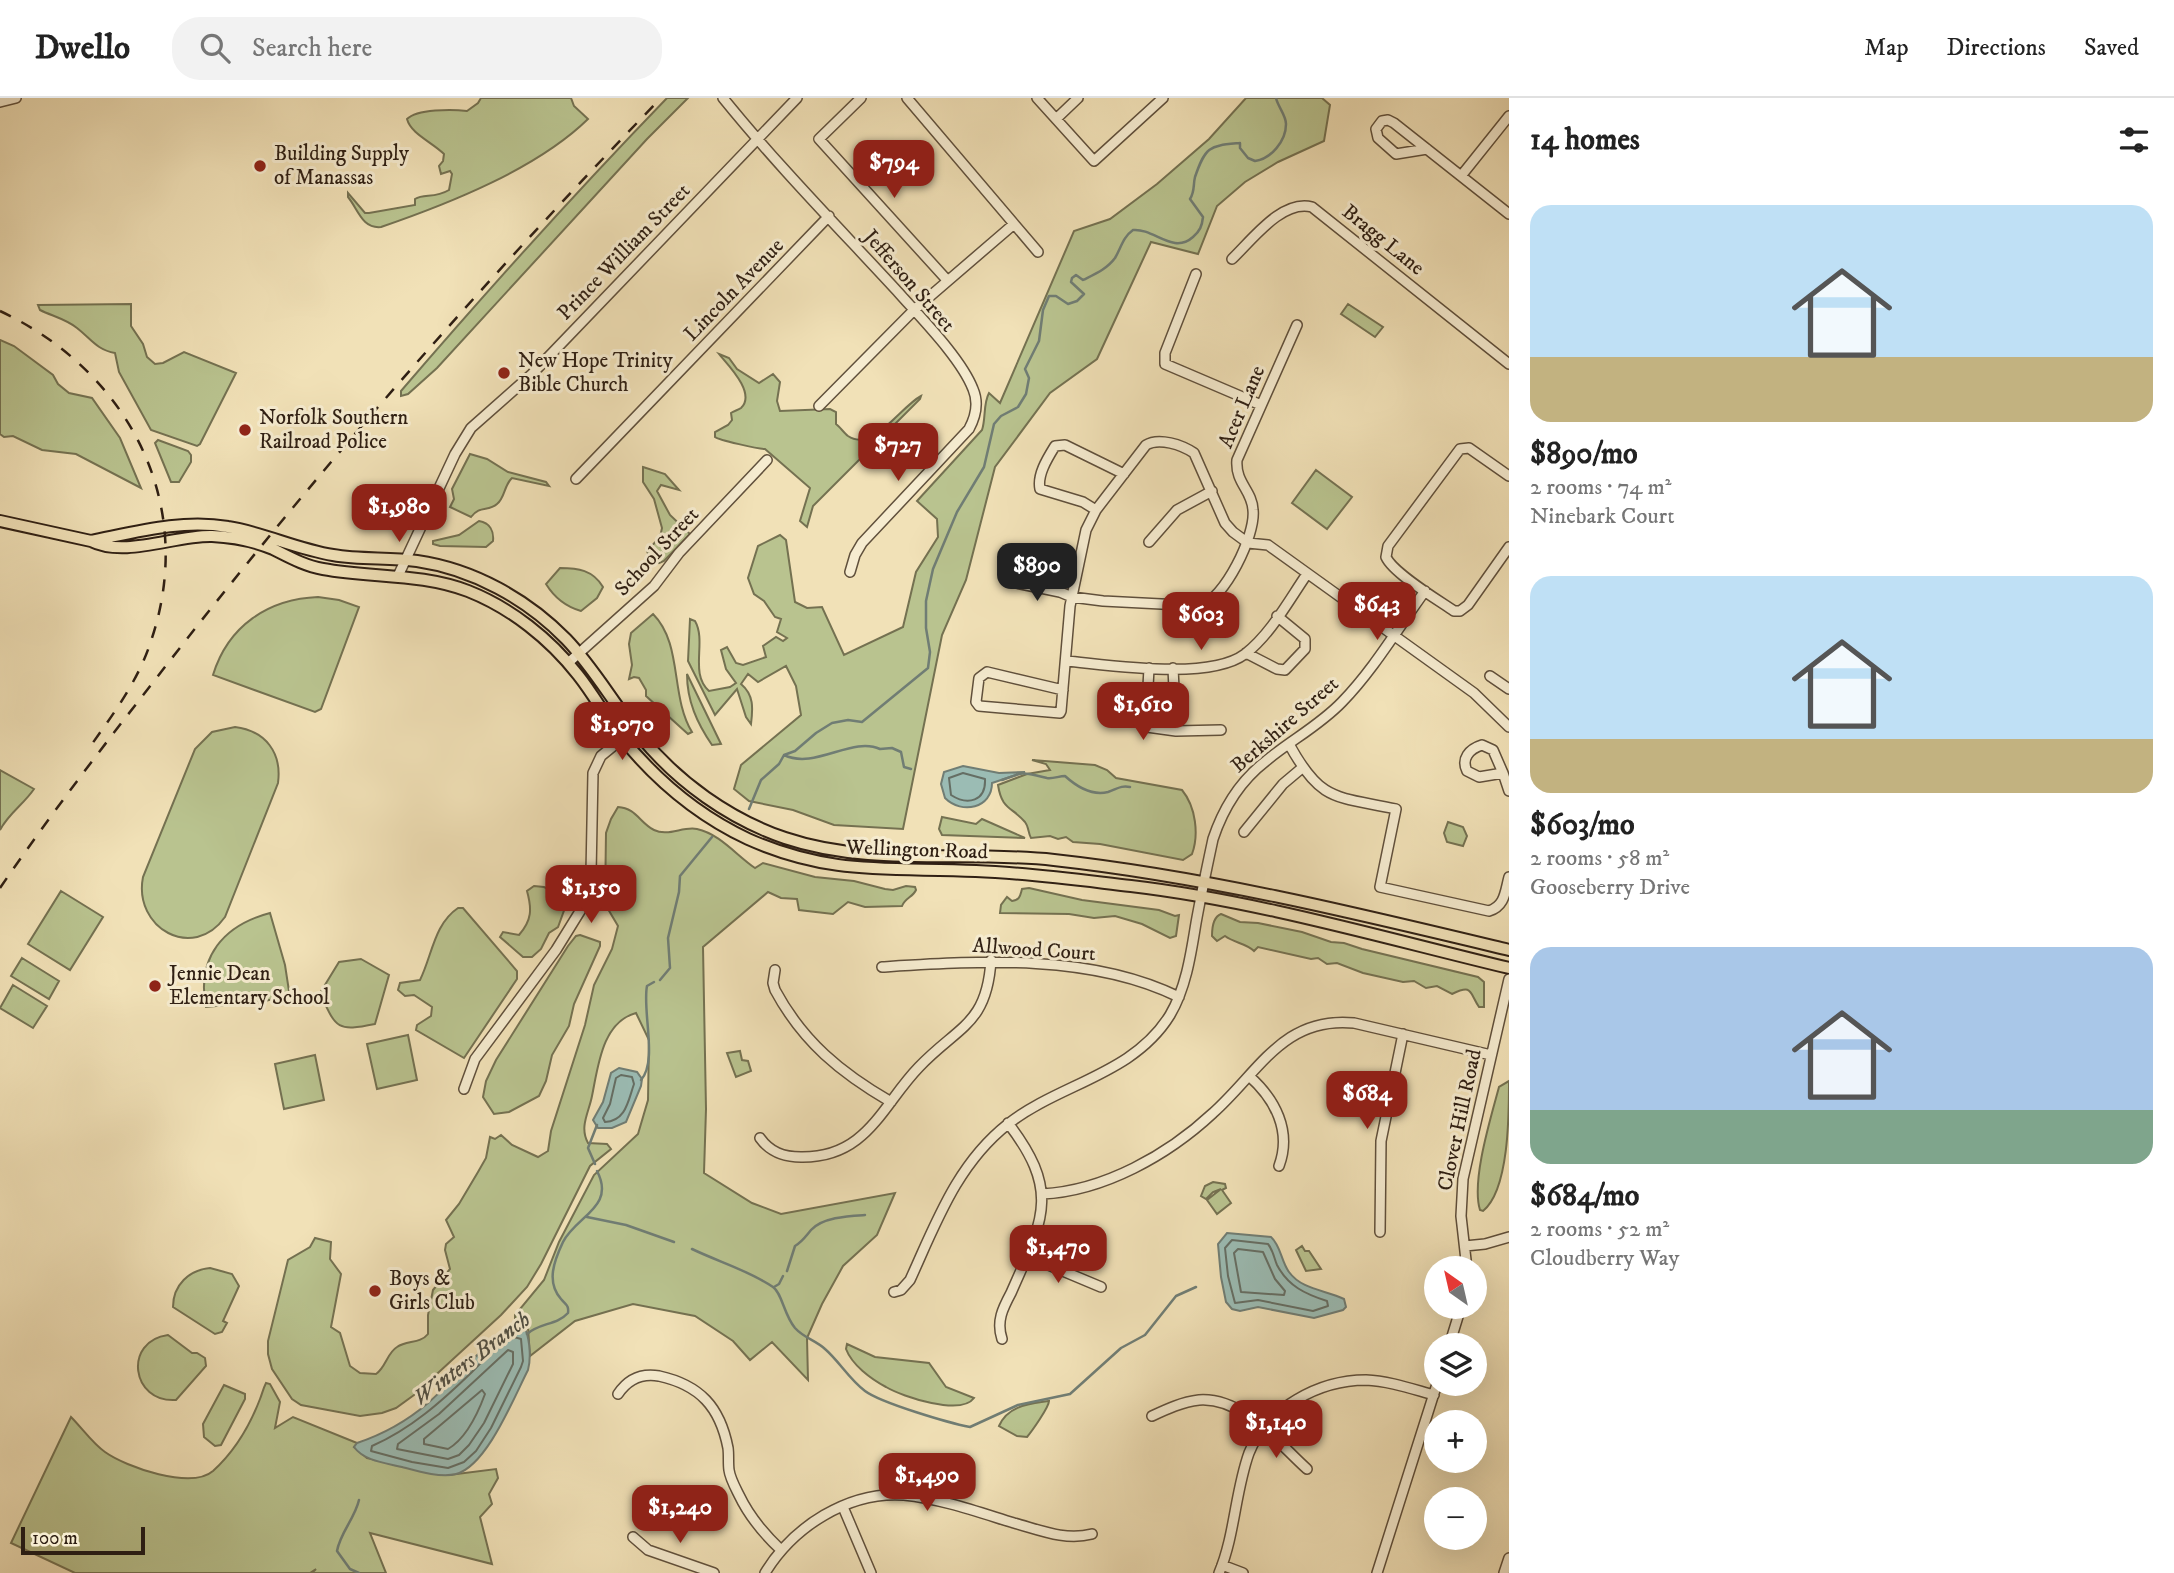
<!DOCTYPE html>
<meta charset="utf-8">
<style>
body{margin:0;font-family:"IM FELL DW Pica",serif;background:#f2f2f2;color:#222;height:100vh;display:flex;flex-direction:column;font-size:26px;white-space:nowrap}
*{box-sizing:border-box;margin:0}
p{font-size:23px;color:#767676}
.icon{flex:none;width:38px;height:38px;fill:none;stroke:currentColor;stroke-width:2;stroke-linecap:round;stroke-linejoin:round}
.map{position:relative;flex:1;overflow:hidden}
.panel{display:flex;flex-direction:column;background:#fff;width:665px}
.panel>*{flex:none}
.needle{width:46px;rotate:326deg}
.controls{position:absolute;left:1424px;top:1158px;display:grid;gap:14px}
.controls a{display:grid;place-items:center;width:63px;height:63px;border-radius:50%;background:#fff;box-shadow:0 7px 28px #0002;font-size:35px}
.scale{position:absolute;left:21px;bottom:18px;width:124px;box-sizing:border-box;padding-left:7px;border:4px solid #2f1f13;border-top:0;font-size:19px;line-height:24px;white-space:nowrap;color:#2f1f13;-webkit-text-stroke:5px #f6ecd0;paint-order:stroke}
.price{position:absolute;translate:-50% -60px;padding:0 16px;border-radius:14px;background:#8f2418;color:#fff;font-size:23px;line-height:46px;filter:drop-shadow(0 2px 4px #0008)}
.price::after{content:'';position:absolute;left:50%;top:42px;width:21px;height:16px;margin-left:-10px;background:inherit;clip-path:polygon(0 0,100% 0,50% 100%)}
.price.selected{background:#222;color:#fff}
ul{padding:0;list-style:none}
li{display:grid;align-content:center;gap:14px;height:371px;padding:0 21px}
li span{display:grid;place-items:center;height:217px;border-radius:21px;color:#555}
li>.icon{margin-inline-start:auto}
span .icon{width:126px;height:126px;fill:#fffc;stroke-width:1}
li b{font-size:30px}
h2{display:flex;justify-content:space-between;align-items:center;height:84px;padding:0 21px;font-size:30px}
header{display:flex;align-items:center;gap:42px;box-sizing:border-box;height:98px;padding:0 35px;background:#fff;border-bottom:2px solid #e0e0e0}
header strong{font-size:33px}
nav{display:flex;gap:38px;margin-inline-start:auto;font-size:24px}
.search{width:490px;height:63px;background:#f2f2f2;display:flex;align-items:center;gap:18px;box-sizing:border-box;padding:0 24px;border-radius:28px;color:#767676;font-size:26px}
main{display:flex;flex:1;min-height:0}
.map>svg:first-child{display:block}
</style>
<header>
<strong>Dwello</strong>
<div class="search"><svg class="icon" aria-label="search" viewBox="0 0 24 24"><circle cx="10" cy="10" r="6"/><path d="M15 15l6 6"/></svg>Search here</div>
<nav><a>Map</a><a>Directions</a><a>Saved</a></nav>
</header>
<main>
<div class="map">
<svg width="1509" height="1475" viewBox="0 0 1509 1475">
<rect width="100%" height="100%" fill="#f1e1b7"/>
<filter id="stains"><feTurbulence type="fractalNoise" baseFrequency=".00286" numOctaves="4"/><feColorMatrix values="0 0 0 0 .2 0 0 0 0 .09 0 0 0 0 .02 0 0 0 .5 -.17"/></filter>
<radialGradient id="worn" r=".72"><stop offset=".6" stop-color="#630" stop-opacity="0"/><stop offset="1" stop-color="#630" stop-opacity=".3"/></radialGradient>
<path fill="#b9c38f" stroke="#747151" stroke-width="2" d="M481,0H571L574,8L588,21C537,71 448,106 381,129C362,131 358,111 348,99V95L365,115H369L415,107V101C424,95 434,101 449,92L452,76L450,73L441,76L439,68L443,63L444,56C432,44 411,36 407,21C417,11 452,11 467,13L478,5Z
M667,0H688L647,41L437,270L408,296L401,298V293C487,193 575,95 667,0Z
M1246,0H1322L1330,7L1324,43L1278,64L1245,84L1217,108L1198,156L1151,144L1097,261L1050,295L995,369L966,482L942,537L903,731L834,727L793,712L749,703L734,691L741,667L801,617L796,588L786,568L758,584L748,576L741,586C754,597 753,610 751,626L746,619L737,591L715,617L688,563L690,521L695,523C707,544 689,575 709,593L730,589L736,585L726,571L721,552L727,549L736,565L743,567L766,559L763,548L776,539L783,543L787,540L777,534L781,521L775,519L764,503L754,496L748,480L758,448L780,437L786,442L795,504L807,510L822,509L844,557L903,529L916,474L938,439L937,421L917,403L982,332C986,320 983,306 989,295L1000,305L1074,133L1110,121L1157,86L1209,41Z
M131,206V228L143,246L147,259L155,266L163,265L184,254L236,275L200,346L197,348L151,332L119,274L115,255C97,252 91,241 77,230C66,221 52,218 40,212L38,207Z
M1348,206L1383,229L1375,239L1341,216Z
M0,242L14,248L53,277L58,286L69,295L92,300L120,340L141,390L76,356L42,352L13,338L4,339L0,336Z
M719,256L729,260L737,271L759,285L773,276L780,284L777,303L780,313L830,311L836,314V326C840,329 844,335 848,338C873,355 900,309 921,298L920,301L813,408L807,429L800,423L810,390L765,351C759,351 718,342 715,339V334L728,327L732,322L731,315C734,313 738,312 741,310C757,295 726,265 719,256Z
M158,342L188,353L191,357V364L179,384H171L155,345Z
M470,356L487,361L508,374L546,384L549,388L512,380C504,387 505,400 497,406C488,414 480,407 471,419L450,409L454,401L452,391Z
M643,369L665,376L679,392L661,387L657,393L670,417L690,436L664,463L659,465L649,458L647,453L660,439L662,430L654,401L643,384Z
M1316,372L1352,399L1327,431L1292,405Z
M479,423C490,425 494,433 493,443L486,449L440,448L433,446V443L459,437Z
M560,470C578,470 593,472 603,489L597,500L581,513C567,509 554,499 546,486Z
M318,499L339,502L359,509L321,611L315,614L213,577C228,528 268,501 318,499Z
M653,516C683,546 670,598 692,634L688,636L646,598V592L639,580L634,579L629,581L632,567L629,546L631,535Z
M687,576L721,646L712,647C697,625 687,603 687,576Z
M235,629C266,633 282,655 278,685L225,819C193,864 133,830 143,779L195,651L212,634Z
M1032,662L1095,667L1107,672L1116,680L1182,692C1196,709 1199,737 1192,756L1183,762L1100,746L1073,744L1066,739L1058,741L1050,738L1031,740C1028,735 1029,729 1025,724C1011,708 1002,712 998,687L1027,676L1050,672L1046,666Z
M0,672L34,691C24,706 9,715 0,732Z
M618,709C636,710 640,725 654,732C668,739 683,728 697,731C720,736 736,757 755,770L763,765L815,779L854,783L885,791L893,792L906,788L915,789L916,792C913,799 905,800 902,808L865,809L848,804L833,816L799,812L797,801L781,800L768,794L703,849L706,1011L704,1075L752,1105L781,1116L895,1095L877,1137L843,1168L822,1206L807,1240L808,1282L772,1244L750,1262L733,1243L695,1218L633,1206L575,1223L530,1258L528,1230L515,1222V1217L544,1182L559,1144L594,1077L638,1036L648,1002L649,942L636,915C602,924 598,969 592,998C589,1014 579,1029 588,1045L607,1046L611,1051L590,1068L541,1166L527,1189L501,1217L414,1297L396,1310L382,1315L360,1318L301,1307L292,1301L272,1271L268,1256V1243L288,1162L310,1149L315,1140L331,1144L330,1161L341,1176L331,1229L340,1235L350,1268L360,1275L376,1276C386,1269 387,1255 397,1249C407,1242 420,1246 428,1236V1217L433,1192L450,1171L445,1152L446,1146L454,1139L446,1122L459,1106L478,1074L486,1060L490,1039L495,1041L501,1037L512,1047L538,1059L548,1053L551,1033L585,927L594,887L612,851L618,828L605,806L606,735L611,721Z
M942,719L976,726L982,721L1025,740L942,737L939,731Z
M1448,724L1463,729L1467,738L1463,748L1447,744L1444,735Z
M534,788L544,789L562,797L566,807L558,829L549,835L541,851L532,859H523L500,839L503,834L519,837C532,822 532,811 527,793Z
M1029,790L1082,802L1159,812L1175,818L1179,817L1176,838L1170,840L1142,826L1115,818L1094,820L1069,816L1000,815L1001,807L1007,799L1012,803C1020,802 1020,798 1022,791Z
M61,793L103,819L70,872L28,846Z
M458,810H463L517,873V881L464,960L416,932L417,927L431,918L432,909L414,897L405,898L398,892L400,885L420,882C432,858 434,826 458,810Z
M270,815L285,867L289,893L286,898L261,904L206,909C196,859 224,827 270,815Z
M1221,816L1240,824L1258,825L1302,834L1331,844L1344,845L1362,851L1478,879L1484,884V909H1479C1469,894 1473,886 1452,896L1437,888L1426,890L1414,883L1403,884L1363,875L1337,865L1327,866L1318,860L1311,861L1258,849L1254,853C1246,845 1234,845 1225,838L1217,843L1212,838C1212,830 1213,819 1221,816Z
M580,837L600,844V848L574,906L569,928L552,957L546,983L539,998L509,1014L494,1016L483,999L486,983L496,962L568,848L576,838Z
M22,860L59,883L49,901L11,878Z
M361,861L389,877L375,926C336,934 336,930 320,895L339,864Z
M13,887L47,908L33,930L0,910Z
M408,937L417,982L377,991L367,946Z
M740,953L742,962L748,963L751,973L736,979L727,955Z
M315,957L324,1002L284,1011L275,966Z
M1509,983C1509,1017 1509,1092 1483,1113L1480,1112C1471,1083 1491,1019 1499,989Z
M1213,1084L1225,1086L1226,1090L1222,1092L1231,1105L1217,1116L1207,1102L1221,1091L1213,1094L1206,1101L1201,1098L1205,1088Z
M1302,1148L1305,1153H1309L1321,1171L1306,1173L1296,1152Z
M210,1170L232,1176L239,1188L223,1223L227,1225L222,1234L215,1236L173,1209C173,1187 189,1172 210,1170Z
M168,1237L192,1255H197L205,1260L206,1268L176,1302C131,1305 123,1243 168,1237Z
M847,1246L875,1259L929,1265L946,1289L974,1300C961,1318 903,1299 886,1289C871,1281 852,1267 846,1251Z
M266,1285L270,1286L280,1304L275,1330L293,1319L357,1345L354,1349L367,1360L449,1377L496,1371L498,1380L489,1396L492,1406L480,1419L492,1466L370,1435L386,1475H312L316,1471L310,1475H75L11,1445L71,1319C82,1330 93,1346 105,1354C126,1369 191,1392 213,1373C234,1354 250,1327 260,1301C262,1296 263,1291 266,1285Z
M224,1287L245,1296V1301L221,1347L215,1348L204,1339L203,1326Z
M1049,1303C1049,1309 1032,1333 1027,1339L1017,1338L999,1328C1008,1307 1030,1306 1049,1303Z"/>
<path fill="#9bbcb4" stroke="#707d74" stroke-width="2" d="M963,668L999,675L1025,674L992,685C992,710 962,717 945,700L941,686L944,674Z
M619,970L637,974L642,981L641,988L626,1024L612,1030H598L593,1022L603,1004L611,975Z
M1227,1135L1271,1139C1281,1148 1281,1163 1289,1174C1302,1192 1326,1192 1344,1201L1346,1209L1343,1212L1314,1220L1258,1209L1240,1213L1232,1211L1226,1204L1221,1179L1218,1146Z
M521,1231L526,1233C530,1244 531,1261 528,1272C514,1299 487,1368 456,1376C440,1380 417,1373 402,1369C386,1365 364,1363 354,1349L357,1345C384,1336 407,1323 428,1305C452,1285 491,1234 521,1231Z"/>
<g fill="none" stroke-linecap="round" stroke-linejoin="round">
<path stroke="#656e64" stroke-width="2" d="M963,675L985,681C986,703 968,708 951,697L949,680Z
M621,977L632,979L634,986C628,1003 626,1023 605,1024L603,1020L610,1006L616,980Z
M1232,1142L1268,1146C1273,1152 1274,1160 1277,1167C1288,1188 1305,1196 1327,1203L1328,1208L1313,1213L1258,1202L1235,1205L1228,1178L1225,1150Z
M1238,1151L1263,1154L1275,1181L1285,1193L1284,1197L1241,1194L1234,1155Z
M514,1239L521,1241L523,1263L521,1269L491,1330L476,1353L464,1364L448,1370L412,1364L371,1353L372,1348C411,1331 442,1303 472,1274C485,1261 497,1246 514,1239Z
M508,1252L513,1254V1266L484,1325L469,1347L459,1357L448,1361L397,1351L398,1346L439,1316Z
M482,1292L485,1296C478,1315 467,1340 448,1351L424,1346V1341Z"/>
<path stroke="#707d74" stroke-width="2.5" d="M784,657C815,672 852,638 880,651L892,650L901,654L904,669L911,671
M1002,682C1028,672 1023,675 1047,680C1053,681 1059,678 1065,678C1076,688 1092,698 1108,694C1117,691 1121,687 1130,689
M749,711L761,682L779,666L784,657L795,653L816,635L832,625L848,622L862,624L928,570L930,554L926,530V503L933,471L957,414L984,369L994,326L1001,318L1018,309L1026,296L1029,280L1025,271L1039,243L1043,212L1049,198H1056L1068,206L1077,203L1084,196L1071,184L1072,180L1076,177L1083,182C1095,176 1107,171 1115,160C1121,150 1123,139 1133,132C1154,130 1173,157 1193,139C1200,133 1202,128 1203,119L1190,101C1195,93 1193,87 1195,79C1206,47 1210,48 1240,45V50L1248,60L1255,63C1271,61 1286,43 1286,26C1286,17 1278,9 1276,0
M660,882L670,870L668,840L679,794L680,778L712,739
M641,982C658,963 642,913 647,888L654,884
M595,1066L588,1050L597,1027
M587,1119L626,1127L674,1144
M692,1151C719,1164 748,1172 773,1189C782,1195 784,1217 795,1230C804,1240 815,1242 825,1251C839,1263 849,1281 865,1293C881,1305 949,1325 970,1329L1018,1307L1070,1296L1121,1250L1145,1237L1176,1198L1196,1189
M787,1173L795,1148C803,1143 805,1139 811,1132C823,1119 849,1118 865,1117
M774,1189L779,1186L783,1178
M527,1236C539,1225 557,1227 568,1215C569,1207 566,1207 561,1201C546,1184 554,1163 563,1144C576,1118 616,1109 597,1073
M359,1402C355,1420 340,1435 337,1453L350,1471L359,1475"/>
<defs>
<path id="minor" d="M723,0C778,68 839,130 898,194C920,219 961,260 973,291C979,305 976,318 969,331L862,445L855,457L850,474
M861,0L819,41L947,182
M907,0L1038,154
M1037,0L1094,63L1163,0
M0,4L16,0
M1056,21L1078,0
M1427,51L1396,56L1378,40L1376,31L1382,23L1388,22L1394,25L1509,116
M1461,78L1509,18
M1232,161C1252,142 1282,101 1312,109L1509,266
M1196,176L1165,255V266L1261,307
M819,308L914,212L1014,126
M1509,378L1469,350L1460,351L1388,448L1386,459C1393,475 1438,502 1454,513H1460L1468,507L1509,449
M576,381L829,118
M1096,412L1083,404L1040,391C1037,377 1047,361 1055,348L1065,347L1124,376
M1149,444L1177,412L1212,393
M1248,445L1268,447L1474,595L1509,629
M398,478L455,356L471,330L532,276L797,0
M1011,484L1060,494L1072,499L1103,503L1200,508C1224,502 1256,437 1253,412C1252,392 1235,385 1237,362L1297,227
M1246,555L1277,571L1285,572L1305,551V541L1277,518
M1066,563C1110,567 1209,583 1245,556C1271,536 1289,502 1307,476
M568,565L654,488L679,455L767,362
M1149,570L1146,626L1147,629L1176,633L1221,632
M1173,570L1176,633
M1490,578L1509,591
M1063,592L987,574L979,580L976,604L979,608L1060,615L1061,613L1070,508L1086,432L1096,412L1146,347C1159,339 1182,347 1194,355L1225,425L1233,434L1248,445
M1289,646C1321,705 1336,698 1396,711L1380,789L1489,813C1505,808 1505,794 1509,779
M1482,647L1493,652L1503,675L1479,679L1467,673C1461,661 1469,651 1482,647Z
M1503,675L1509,693
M1244,734L1283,686L1302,670
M882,869C978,863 1090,855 1179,899
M775,872L773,885L775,892C803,944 841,975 891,1004
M1249,978C1275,1001 1292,1033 1279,1068
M464,991L475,961L556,852L582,810L591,775L593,675L601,658L634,631
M760,1040C770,1054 783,1059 801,1059C867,1060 882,1007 919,969C958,928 987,927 991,862
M1042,1096C1104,1093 1168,1057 1213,1015C1259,974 1283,918 1354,925L1491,957
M1380,1134L1381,1043L1403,936
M1465,1148L1485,1146L1509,1139
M1027,1158L1101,1189
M1467,1171L1461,1118L1463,1081L1509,881
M894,1194L901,1192L910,1182C936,1125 957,1066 1008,1026C1060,985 1133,977 1170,917C1186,890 1191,856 1196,825C1201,797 1207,769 1213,741C1223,711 1240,683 1266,663C1291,642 1319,628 1342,604C1374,571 1398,530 1425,493
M1002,1241C996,1223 1003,1210 1011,1195C1043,1122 1061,1094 1008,1025
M1449,1248L1461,1209
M618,1296C628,1281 642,1275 659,1278C700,1287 720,1309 728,1350C729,1357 728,1365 729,1372C730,1380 735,1389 739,1397C749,1418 764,1436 781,1452
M1152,1318C1167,1311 1182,1304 1199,1302C1243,1299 1277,1344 1307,1371
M843,1409L871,1475
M633,1439L648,1452L714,1475
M1222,1467L1243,1475
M765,1475C793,1429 848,1393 904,1397C942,1401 978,1414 1014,1425C1040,1432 1065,1443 1092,1436
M1219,1475C1235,1437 1235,1394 1249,1355C1267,1310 1319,1282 1366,1282C1389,1283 1412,1291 1434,1297
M1377,1475L1437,1286
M1504,1475L1509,1460"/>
<path id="major" d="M0,423L91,443C125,460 175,437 212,438C233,439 254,443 273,451C289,459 305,468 323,471C372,480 421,475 468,493C511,510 550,541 578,577C594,597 606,620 622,640C656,682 699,718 748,741C831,778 890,769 976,773C1028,775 1079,782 1131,788C1258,803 1384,840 1509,870
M91,443C136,434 182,421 228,429C262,434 296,451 333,457C361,462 389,459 417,463C473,471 527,501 566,541C595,571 614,607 641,639C678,684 729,721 785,740C871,769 965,752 1054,762C1208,779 1359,816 1509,852"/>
</defs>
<use href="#minor" stroke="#60503c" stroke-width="12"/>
<use href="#major" stroke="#2f1f13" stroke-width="14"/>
<use href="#minor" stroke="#f6ecd0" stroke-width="9"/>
<use href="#major" stroke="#f1e1b7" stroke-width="10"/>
<path stroke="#2f1f13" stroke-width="2.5" stroke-dasharray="12 12" stroke-linecap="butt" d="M0,213C128,273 198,405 151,543C138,584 111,619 87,653
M0,790C50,717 104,647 158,578C315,375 483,184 661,0"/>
</g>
<g fill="#8f2418" stroke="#f6ecd0" stroke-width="2.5">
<circle cx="260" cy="68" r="7"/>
<circle cx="504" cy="275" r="7"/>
<circle cx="245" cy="332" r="7"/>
<circle cx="155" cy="888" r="7"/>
<circle cx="375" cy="1193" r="7"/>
</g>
<g text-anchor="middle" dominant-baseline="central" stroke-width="6" stroke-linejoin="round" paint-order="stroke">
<g font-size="21" fill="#2f1f13" stroke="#f6ecd0" text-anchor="start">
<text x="274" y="56">Building Supply<tspan x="274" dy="24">of Manassas</tspan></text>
<text x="518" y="263">New Hope Trinity<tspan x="518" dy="24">Bible Church</tspan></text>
<text x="259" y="320">Norfolk Southern<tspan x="259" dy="24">Railroad Police</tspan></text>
<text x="169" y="876">Jennie Dean<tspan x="169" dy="24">Elementary School</tspan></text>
<text x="389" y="1181">Boys &amp;<tspan x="389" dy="24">Girls Club</tspan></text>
</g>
<g font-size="21" fill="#2f1f13" stroke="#f6ecd0">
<text transform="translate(1383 142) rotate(39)">Bragg Lane</text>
<text transform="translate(624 154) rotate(-46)">Prince William Street</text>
<text transform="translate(909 183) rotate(49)">Jefferson Street</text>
<text transform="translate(734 192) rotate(-46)">Lincoln Avenue</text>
<text transform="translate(1242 309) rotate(-67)">Acer Lane</text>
<text transform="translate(657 454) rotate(-47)">School Street</text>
<text transform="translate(1285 627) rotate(-41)">Berkshire Street</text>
<text transform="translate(917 752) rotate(2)">Wellington Road</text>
<text transform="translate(1034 852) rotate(4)">Allwood Court</text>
<text transform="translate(1460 1022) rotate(-78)">Clover Hill Road</text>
</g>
<g font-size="23" font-style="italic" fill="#4f4e43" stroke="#f6ecd0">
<text transform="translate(472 1261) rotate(-37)">Winters Branch</text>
</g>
</g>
<rect width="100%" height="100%" filter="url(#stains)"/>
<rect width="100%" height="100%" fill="url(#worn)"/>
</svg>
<div class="controls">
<a><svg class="needle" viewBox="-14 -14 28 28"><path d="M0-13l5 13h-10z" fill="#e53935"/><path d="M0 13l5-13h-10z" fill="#767676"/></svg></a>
<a><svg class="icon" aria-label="layers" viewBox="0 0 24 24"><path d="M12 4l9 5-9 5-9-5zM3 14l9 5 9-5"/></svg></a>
<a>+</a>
<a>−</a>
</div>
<div class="scale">100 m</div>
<b class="price" style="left:894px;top:102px">$794</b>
<b class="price" style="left:898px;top:385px">$727</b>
<b class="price" style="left:399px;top:446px">$1,980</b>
<b class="price selected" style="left:1037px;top:505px">$890</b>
<b class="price" style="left:1377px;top:544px">$643</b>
<b class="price" style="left:1201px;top:554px">$603</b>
<b class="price" style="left:1143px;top:644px">$1,610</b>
<b class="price" style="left:622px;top:664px">$1,070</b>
<b class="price" style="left:591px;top:827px">$1,150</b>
<b class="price" style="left:1367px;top:1033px">$684</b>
<b class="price" style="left:1058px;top:1187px">$1,470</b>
<b class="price" style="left:1276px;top:1362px">$1,140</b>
<b class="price" style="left:927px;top:1415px">$1,490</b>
<b class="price" style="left:680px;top:1447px">$1,240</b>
</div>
<section class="panel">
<h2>14 homes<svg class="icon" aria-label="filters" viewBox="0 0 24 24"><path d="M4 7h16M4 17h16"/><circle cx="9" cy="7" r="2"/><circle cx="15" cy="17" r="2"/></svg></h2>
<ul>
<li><span style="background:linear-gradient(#bfe0f5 70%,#c2b280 0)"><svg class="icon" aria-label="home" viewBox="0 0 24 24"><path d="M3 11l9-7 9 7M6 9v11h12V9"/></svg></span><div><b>$890/mo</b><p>2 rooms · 74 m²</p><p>Ninebark Court</p></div></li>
<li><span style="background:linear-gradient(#bfe0f5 75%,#c2b280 0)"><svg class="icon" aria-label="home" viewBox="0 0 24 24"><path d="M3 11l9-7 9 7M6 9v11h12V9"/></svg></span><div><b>$603/mo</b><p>2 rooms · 58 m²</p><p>Gooseberry Drive</p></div></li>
<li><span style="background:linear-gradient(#a9c7e8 75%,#7fa58c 0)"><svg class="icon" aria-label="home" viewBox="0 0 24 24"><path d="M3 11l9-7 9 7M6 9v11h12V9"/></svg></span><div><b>$684/mo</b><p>2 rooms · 52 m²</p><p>Cloudberry Way</p></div></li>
</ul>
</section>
</main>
